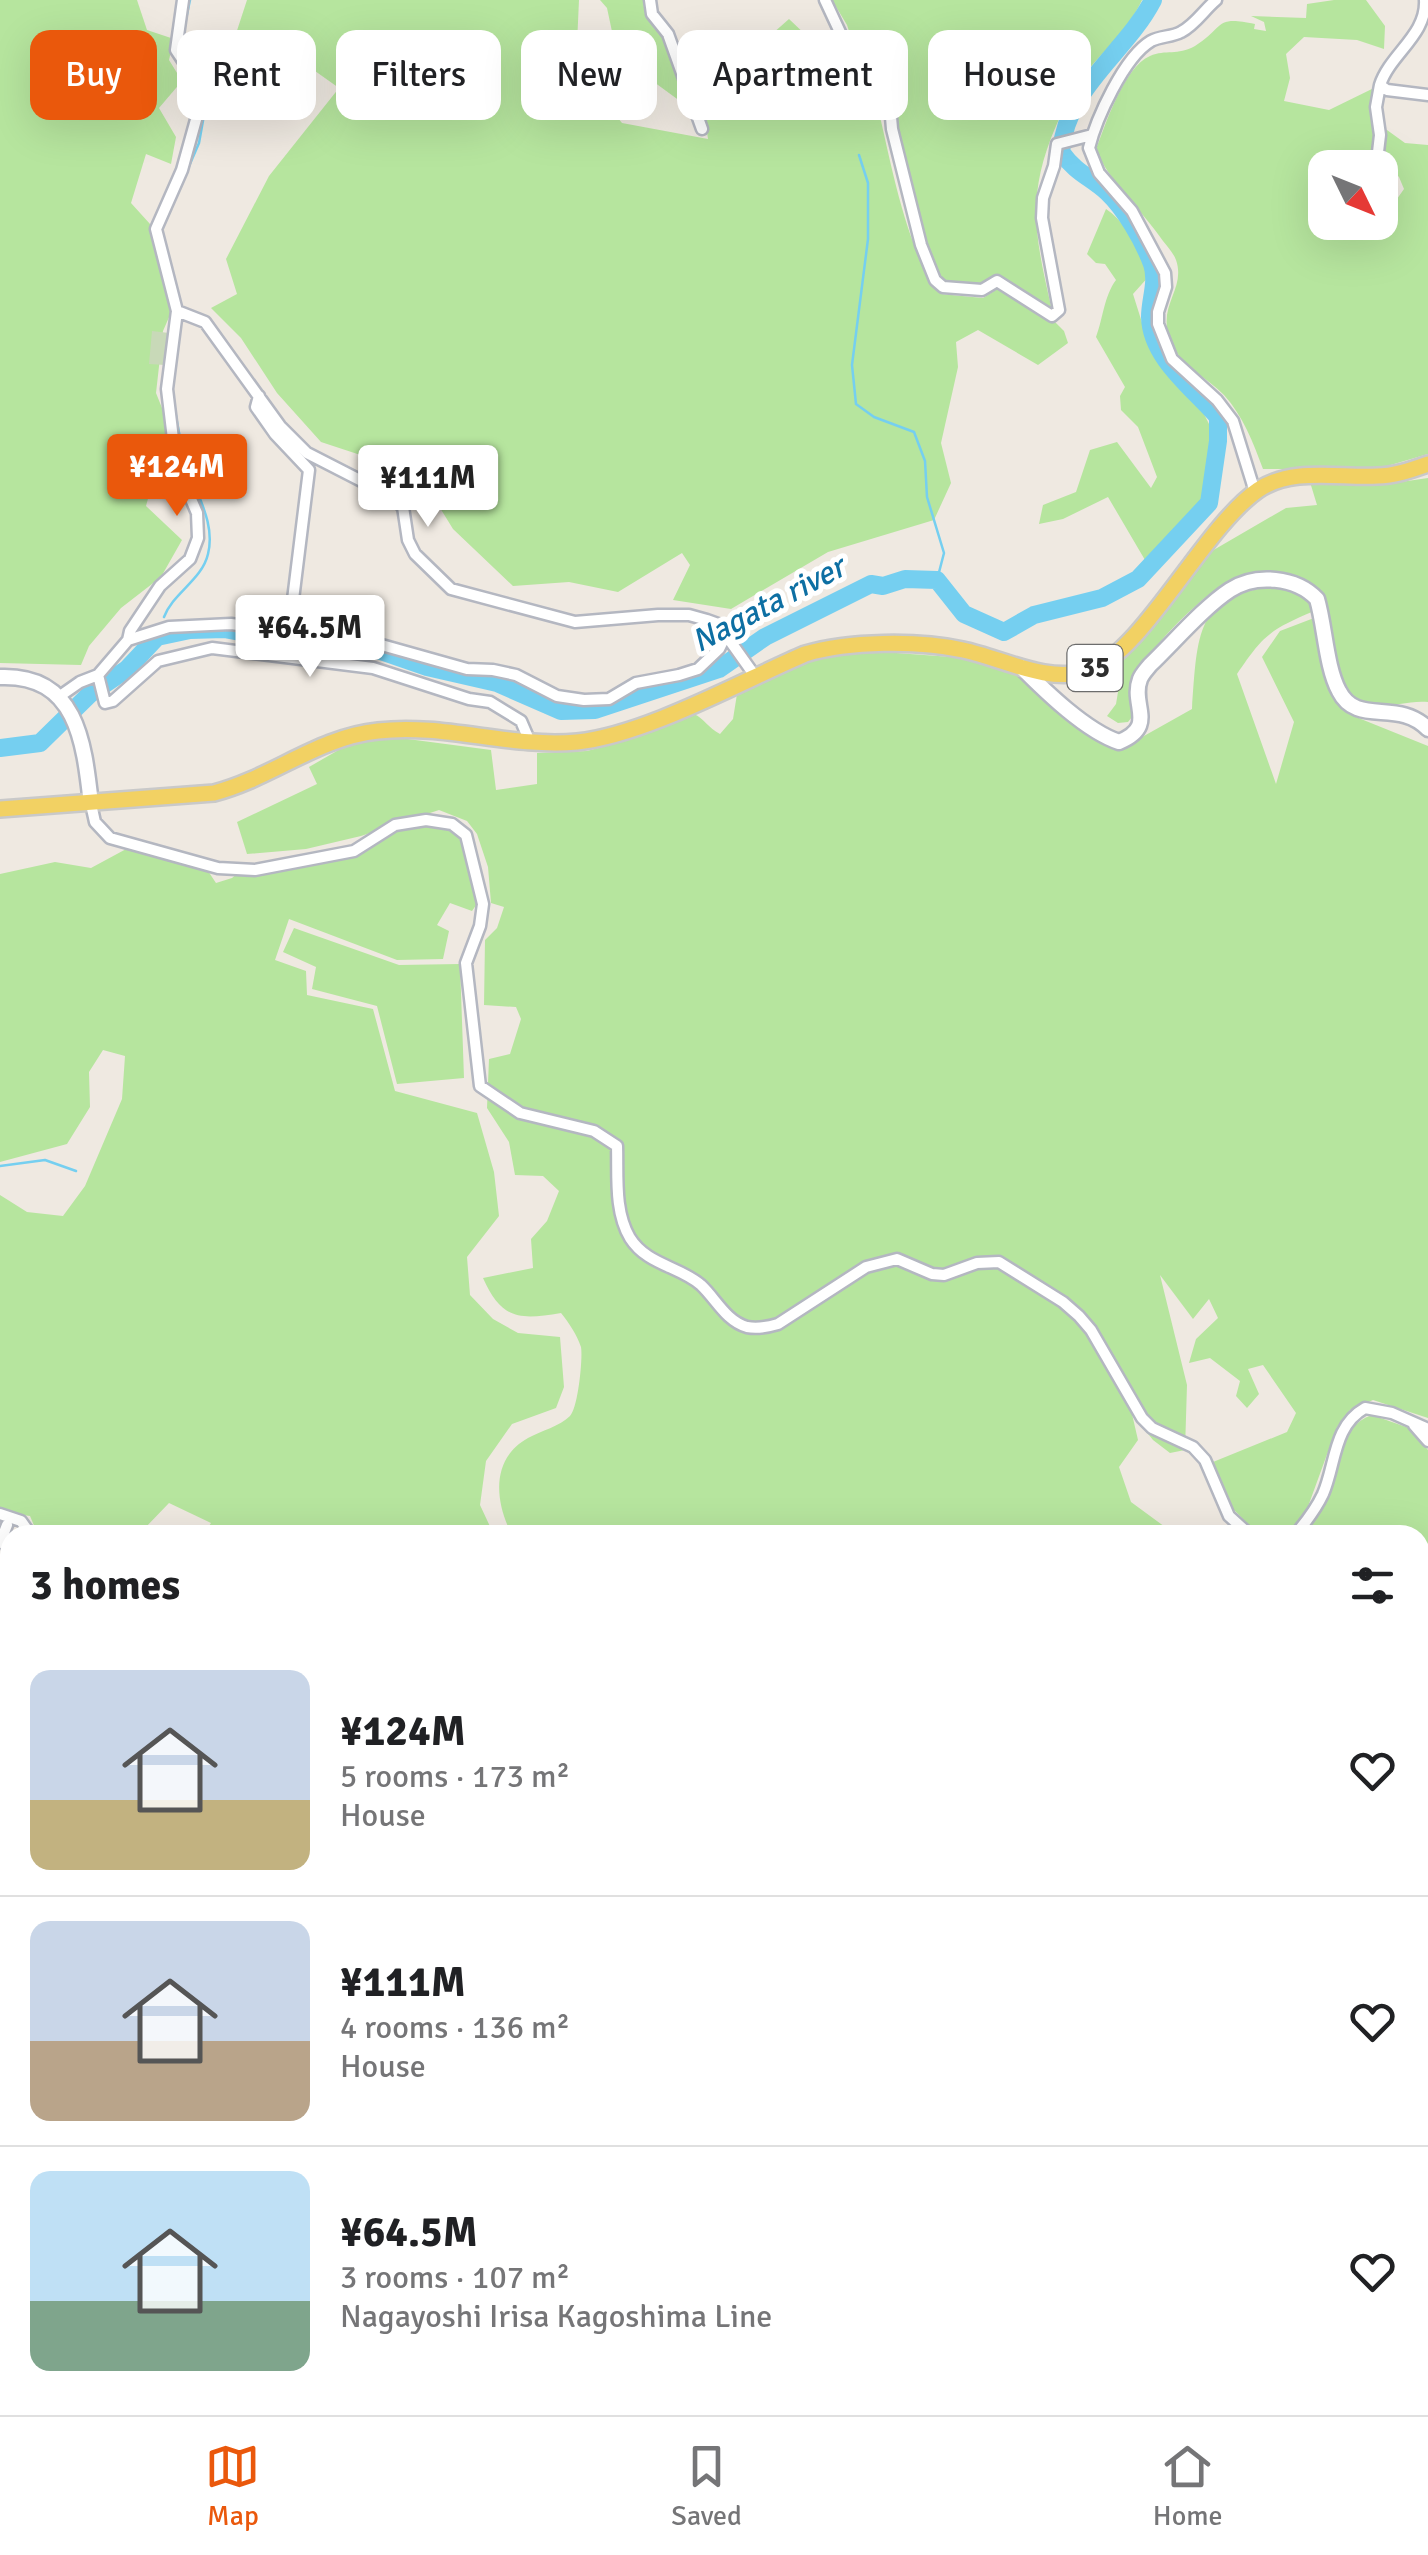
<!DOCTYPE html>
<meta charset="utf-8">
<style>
body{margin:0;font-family:Signika,sans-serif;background:#f2f2f2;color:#202124;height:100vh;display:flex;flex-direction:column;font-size:38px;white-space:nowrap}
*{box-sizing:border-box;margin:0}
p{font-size:32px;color:#757577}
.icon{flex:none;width:55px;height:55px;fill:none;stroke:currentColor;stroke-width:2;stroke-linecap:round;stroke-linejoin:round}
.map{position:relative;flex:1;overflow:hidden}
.sheet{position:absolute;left:0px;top:1525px;width:1430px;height:890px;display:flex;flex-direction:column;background:#fff;border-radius:30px 30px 0 0;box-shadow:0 10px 40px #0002}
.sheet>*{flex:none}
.hud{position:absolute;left:30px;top:30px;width:1370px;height:90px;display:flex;gap:20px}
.needle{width:65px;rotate:133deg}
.fabs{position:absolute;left:1308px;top:150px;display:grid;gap:20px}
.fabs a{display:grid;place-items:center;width:90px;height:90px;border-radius:20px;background:#fff;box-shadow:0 10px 40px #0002;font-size:50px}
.price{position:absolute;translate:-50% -85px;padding:0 22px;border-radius:10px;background:#fff;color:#222;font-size:32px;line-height:65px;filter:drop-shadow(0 2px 5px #0008)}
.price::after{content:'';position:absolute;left:50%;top:60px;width:30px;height:22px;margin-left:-15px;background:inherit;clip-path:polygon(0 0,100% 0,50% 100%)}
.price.selected{background:#ea580c;color:#fff}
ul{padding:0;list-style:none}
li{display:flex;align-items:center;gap:30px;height:250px;padding:0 30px}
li+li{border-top:2px solid #e0e0e0}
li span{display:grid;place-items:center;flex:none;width:280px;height:200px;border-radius:20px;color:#555}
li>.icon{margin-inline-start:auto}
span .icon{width:120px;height:120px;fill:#fffc;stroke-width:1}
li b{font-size:42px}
h2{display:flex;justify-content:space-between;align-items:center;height:120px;padding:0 30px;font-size:42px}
.tag{padding:0 35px;border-radius:20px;background:#fff;box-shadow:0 10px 40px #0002;font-size:35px;line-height:90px}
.tag.selected{background:#ea580c;color:#fff}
.tab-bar{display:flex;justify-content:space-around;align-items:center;height:140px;border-top:2px solid #e0e0e0;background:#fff;font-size:28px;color:#757577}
.tab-bar a{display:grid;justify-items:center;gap:5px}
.tab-bar .selected{color:#ea580c}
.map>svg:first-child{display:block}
</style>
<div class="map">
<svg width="1428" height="2415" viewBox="0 0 1428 2415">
<rect width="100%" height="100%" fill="#efe9e1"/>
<path fill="#b6e59e" d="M0,0H137L147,30L174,39L169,60L182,81L159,108L176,137L171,164L146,154L131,203L150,224L173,308L163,331L156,393L176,443L155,473L146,506L182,540L161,577L121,608L89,646L81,665L0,663Z
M247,0H579L576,66L622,123L708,139L697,66L725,46L772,34L789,19L808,37L813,101L832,119L876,100C890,155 905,251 941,294L983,298L999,288L1039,316L1055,322L1064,331L1068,343L1038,365L978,330L956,342L958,367L941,443L951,483L934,520L828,552L731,609L673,600L690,565L682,553L618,592L569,582L513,586L453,529L429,490L403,469L321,442L277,393L241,338L211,308L237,294L226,259L269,176L339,88L291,54L230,52Z
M600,0H646V14L664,36L684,104L617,55L607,8Z
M832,0H1142C1127,33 1097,56 1076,85C1067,97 1062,113 1056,126C1026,195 1035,236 1051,306L1043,307L998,278L982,286L950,284L940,277L926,244L897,130L895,106L885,82L857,55L847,25Z
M1334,0H1366L1385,26L1384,49L1357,40L1304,37L1286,54L1290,78L1284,101L1329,110L1376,87L1375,152L1380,168H1325V222H1380V214L1387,213L1404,189L1399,177L1382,160V132L1387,130L1405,143L1428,145V454L1377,469H1263C1253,442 1243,416 1224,395C1208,378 1185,369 1174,348C1152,307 1187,292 1176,260C1174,254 1167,246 1163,241C1142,210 1108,181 1096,149C1106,123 1124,67 1150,56C1166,49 1177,56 1195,46C1225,27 1214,15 1255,24L1254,29L1266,31L1264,22L1251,16L1306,18L1307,4Z
M1106,209C1128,223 1138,252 1150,275L1133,294L1144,329L1167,370L1199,404L1213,432L1201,501L1145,560L1108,497L1063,519L1039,524L1043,505L1076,492L1090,450L1117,442L1151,488L1157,477L1138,427L1121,410L1120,396L1125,387L1096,337C1103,319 1104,296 1116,280L1105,264L1096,263L1087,254Z
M1428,478V702C1401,699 1370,718 1349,694C1342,687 1341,675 1339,666C1329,618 1331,576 1270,574C1247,574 1217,586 1200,602C1183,617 1161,638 1148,658C1136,677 1145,704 1128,722L1118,723L1107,716L1116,704L1118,692L1097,677L1114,666L1135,644L1205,555L1286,508L1317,505L1310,482L1380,485Z
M1292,586L1308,596L1314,611C1270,630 1264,634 1237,674L1276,784L1294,722L1262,657L1280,631L1314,618L1332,697L1356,717L1428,746V1418L1373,1400L1350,1410L1337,1427L1306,1512L1290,1535H1259L1232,1508L1213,1462L1287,1432L1296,1413L1263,1365L1248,1369L1259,1394L1247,1408L1236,1396L1240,1381L1210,1358L1189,1363L1196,1339L1218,1318L1209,1299L1193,1319L1160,1275L1187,1385L1185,1450L1170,1453L1153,1440L1132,1414L1138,1440L1119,1467L1131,1502L1176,1535H512C495,1502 490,1459 528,1438C541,1431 560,1426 570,1416C578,1408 583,1358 581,1347C577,1335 569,1323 561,1313C519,1320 502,1320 483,1278L533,1268L531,1239L547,1221L559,1191L543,1176L515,1175L509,1142L487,1108L489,1059L510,1054L521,1019L516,1007L484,1005L485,940L497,928L504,907L491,903L488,867L477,834L467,821L439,810L361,836L306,849L247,854L237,822L317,784L309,767L349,744L385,736L491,750L496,790L537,784V753L587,751L635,738L694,714C705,719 708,728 720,734L733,719L737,694L804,663L825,657L869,651L965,658L1014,672L1104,744L1119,750L1192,709C1198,627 1196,589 1292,586Z
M437,825L464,837L474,890L479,901L472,911L450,903L437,925L449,931L443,959L397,960L289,919L275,960L306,971L307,995L373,1009L395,1091L477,1113L494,1172L499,1216L467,1257L470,1295L493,1319L518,1333L560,1337L564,1387L556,1408L512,1424L486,1461L480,1505L494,1535H203L211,1523L169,1503L144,1529V1535H38L30,1516L0,1512V1195L27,1212L63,1216L85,1186L122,1099L125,1056L103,1050L89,1072L90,1107L67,1144L0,1162V874L55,862L91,868L128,848L208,871L216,883L232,878L238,873L355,853L388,831Z
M294,928L399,965L460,964L464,1078L397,1084L377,1006L312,989L316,967L283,952Z
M1372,1415L1409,1428L1428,1450V2366L1420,2365V1535H1304C1311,1524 1320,1513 1325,1502C1338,1472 1337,1426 1372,1415Z
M0,2348L10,2359V2405H60L55,2415H0Z
M331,2405H374L378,2415H317Z
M491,2405H813L815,2415H505L504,2410Z
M1065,2405H1185L1201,2415H1068Z
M1280,2405H1390L1395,2415H1280Z"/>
<path fill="#c8d9b8" d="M152,331L169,333L165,365L149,364Z"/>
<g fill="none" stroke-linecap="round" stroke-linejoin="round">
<path stroke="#75cff0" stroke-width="2.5" d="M183,33L190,0
M859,155L868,183V239L852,365L856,404L874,417L914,432L925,461L927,497L944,553L937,580
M162,229L199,143L209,87L190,62
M178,294L181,305
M164,617C173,593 202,580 208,554C216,522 195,493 187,464C179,440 175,412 172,388
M160,636V635
M0,1166L45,1160L76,1171
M865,2405V2415"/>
<path stroke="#75cff0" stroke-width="18" d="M0,748L40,743L90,694L127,669L157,637L190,630L224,629L268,637L372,648L427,667L497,683L561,711L595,710L719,669L765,637L871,584L883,586L905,579L937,580L964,614L1004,632L1034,615L1102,598L1138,579L1209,503L1218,441V417C1193,388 1151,358 1150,317C1150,299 1158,282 1152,264C1143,240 1125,209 1107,192C1089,176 1077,174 1061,152C1066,87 1125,54 1153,0"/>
<defs>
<path id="street" d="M650,0L652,14L668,34L702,129
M825,0L852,58L881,85L890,105L892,129L921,245L935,280L943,287L982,290L997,281L1052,316L1059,310L1042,218L1043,198L1054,166L1057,144L1092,135
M1216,0C1204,10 1195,25 1181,32C1172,37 1160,36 1151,41C1124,57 1096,119 1089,148L1099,173L1132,211L1165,273L1166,287L1158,312V324L1172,359L1217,400L1233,421L1255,492
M1425,0C1427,35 1390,54 1380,85L1387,90L1428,95
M1380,85L1376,107L1380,135L1378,152L1387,171L1386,186
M177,311L205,322L280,426L307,453L387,494L403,507L408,540L415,554L451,589L575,622L658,615H689L707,620L718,624L755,676
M259,396L256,407L275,434L309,470L289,632
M128,640L169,627L231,624L378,644L467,669L493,670L516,675L557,696L584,700L609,699L636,683L679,675L698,669L719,649L726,635
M98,675L105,703L113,701L158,661L212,648L373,668L469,699L490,702L521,721L530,742
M60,696L80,682L98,675L128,640L130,631L160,586L190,559L198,538L197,513L176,464L167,389L177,311L156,229L182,170L202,98L196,80L176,50L183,0
M91,804L95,822L110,838L218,868L255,870L354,851L395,825L426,820L452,824L466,835L483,904L480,926L466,963L480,1086L520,1113L594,1131L617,1146C618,1176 614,1211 630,1238C647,1265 679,1266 701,1285C716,1299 726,1321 747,1327C758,1329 768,1327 778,1324L866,1267L897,1259L932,1274L944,1275L977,1263L999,1262L1063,1302L1079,1316L1091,1330L1142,1418L1152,1428L1193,1447L1205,1460L1229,1516L1250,1535
M1414,1425L1428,1441
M0,1514L21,1521L31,1535
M1295,1535C1306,1522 1316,1509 1323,1494C1336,1464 1333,1426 1365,1408L1392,1413L1428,1429
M0,1543L7,1525
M0,1571L10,1575
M0,1620L10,1622
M0,1672L10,1674
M0,1731L7,1781
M0,1833L10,1835
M0,1878L10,1881
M0,1930L10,1932
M0,2005L6,1984L10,1939
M0,2092L10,2105
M0,2188L10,2213
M1420,2350L1428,2370
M106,2405L126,2415
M161,2405L195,2415
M375,2405L378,2415
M61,2415L66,2405
M206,2415L211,2405
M266,2415L271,2405
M1264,2415L1266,2405"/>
<path id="secondary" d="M1021,667C1046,692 1086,731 1119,742C1158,726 1130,705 1140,679C1142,674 1146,670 1150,665C1173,643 1204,607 1230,590C1256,573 1296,577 1317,599C1325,626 1326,667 1339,691C1357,727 1398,698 1428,729
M0,677C77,674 84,742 91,804"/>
<path id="primary" d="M0,809L214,793C272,778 318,737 378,731C444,723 510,748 577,742C645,735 740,682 805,654C849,641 918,640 963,650C1002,658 1047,684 1088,671C1143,653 1203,528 1258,490C1292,467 1338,478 1377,476C1394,476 1411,470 1428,464"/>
</defs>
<use href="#street" stroke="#b4b7c1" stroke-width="15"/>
<use href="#secondary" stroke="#b4b7c1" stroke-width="19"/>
<use href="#primary" stroke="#c9c9c9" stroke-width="20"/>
<use href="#street" stroke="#fff" stroke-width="10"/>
<use href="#secondary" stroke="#fff" stroke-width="14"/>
<use href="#primary" stroke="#f2d163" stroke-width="15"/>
</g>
<g text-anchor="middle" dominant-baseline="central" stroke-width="10" stroke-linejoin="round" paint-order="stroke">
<rect fill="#fff" stroke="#6d6d6d" stroke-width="2.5" x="1067.5" y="645" width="55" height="46" rx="8"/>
<g font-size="28" font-weight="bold" fill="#2e2e2e">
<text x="1095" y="668">35</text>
</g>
<g font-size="32" font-style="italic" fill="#0d6fa3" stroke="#fff">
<text transform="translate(768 604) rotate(-28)">Nagata river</text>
</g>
</g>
</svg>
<div class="fabs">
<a><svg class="needle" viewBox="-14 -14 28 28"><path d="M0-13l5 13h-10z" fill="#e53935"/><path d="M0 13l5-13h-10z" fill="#757577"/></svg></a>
</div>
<b class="price selected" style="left:177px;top:519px">¥124M</b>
<b class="price" style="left:428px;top:530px">¥111M</b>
<b class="price" style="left:310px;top:680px">¥64.5M</b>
<div class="hud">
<a class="tag selected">Buy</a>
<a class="tag">Rent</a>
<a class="tag">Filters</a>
<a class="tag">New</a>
<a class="tag">Apartment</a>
<a class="tag">House</a>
</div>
<section class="sheet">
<h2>3 homes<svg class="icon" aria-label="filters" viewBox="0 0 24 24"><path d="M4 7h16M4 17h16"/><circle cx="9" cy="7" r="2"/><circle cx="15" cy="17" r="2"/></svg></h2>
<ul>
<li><span style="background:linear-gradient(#c9d6e8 65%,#c2b280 0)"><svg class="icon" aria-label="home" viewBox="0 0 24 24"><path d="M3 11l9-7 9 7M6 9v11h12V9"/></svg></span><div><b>¥124M</b><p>5 rooms · 173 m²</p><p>House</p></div><svg class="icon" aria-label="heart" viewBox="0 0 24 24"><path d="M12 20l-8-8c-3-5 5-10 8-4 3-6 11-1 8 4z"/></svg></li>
<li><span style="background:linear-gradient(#c9d6e8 60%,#b9a48a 0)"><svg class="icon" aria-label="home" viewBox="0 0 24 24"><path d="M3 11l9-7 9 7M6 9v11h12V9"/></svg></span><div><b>¥111M</b><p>4 rooms · 136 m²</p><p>House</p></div><svg class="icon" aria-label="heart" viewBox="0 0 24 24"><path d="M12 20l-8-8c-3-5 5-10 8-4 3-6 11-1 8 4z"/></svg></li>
<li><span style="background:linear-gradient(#bfe0f5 65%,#7fa58c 0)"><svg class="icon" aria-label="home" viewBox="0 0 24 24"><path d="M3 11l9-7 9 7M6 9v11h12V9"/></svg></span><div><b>¥64.5M</b><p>3 rooms · 107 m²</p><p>Nagayoshi Irisa Kagoshima Line</p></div><svg class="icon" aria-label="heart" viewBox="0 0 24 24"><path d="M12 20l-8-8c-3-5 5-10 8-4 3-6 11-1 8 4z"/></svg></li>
</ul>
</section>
</div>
<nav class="tab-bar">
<a class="selected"><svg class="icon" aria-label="map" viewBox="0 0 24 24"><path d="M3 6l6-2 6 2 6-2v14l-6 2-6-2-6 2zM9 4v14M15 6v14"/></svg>Map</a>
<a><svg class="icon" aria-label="saved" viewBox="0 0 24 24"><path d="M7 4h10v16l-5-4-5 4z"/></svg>Saved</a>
<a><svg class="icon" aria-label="home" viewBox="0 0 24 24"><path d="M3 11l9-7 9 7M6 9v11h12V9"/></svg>Home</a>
</nav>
